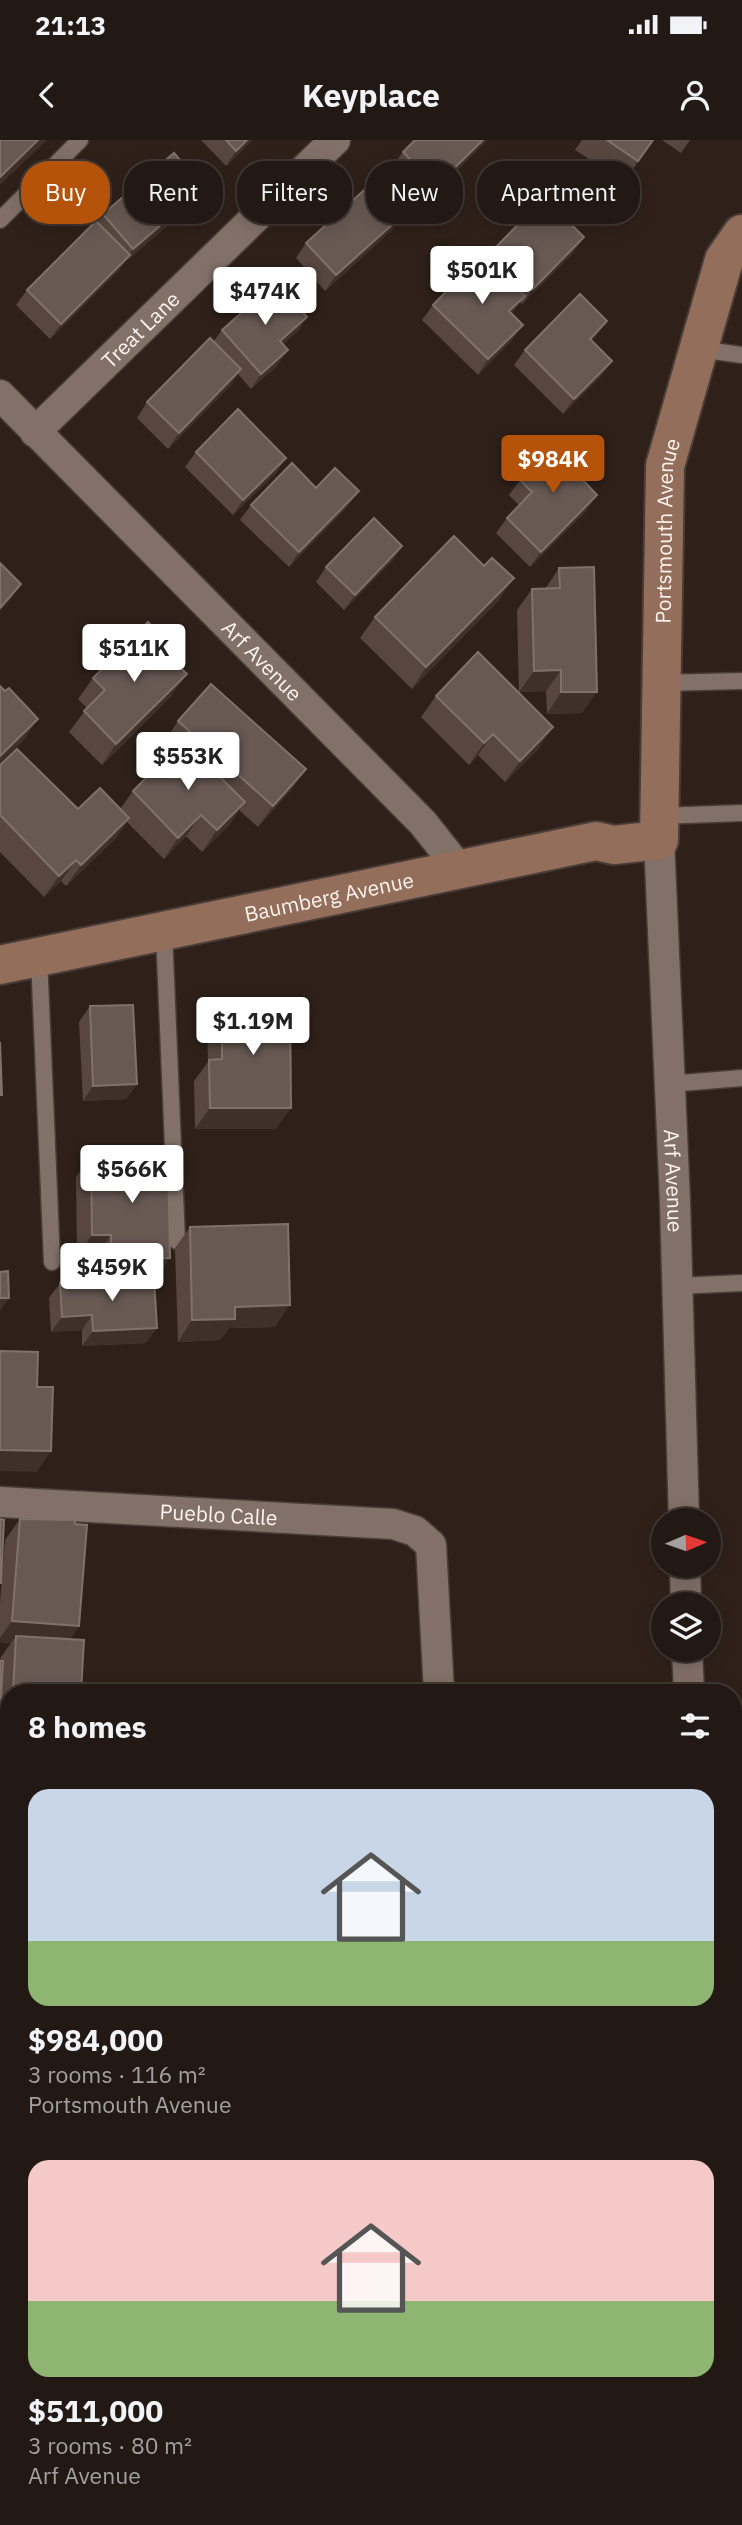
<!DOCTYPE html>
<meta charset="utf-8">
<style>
body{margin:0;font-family:"IBM Plex Sans",sans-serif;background:#2f2622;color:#f1f3f6;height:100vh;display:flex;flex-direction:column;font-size:26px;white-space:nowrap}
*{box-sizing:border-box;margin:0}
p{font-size:23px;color:#a3a0a0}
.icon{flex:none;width:38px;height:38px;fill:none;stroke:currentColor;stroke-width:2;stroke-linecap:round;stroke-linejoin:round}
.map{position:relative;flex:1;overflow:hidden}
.panel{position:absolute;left:0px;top:1544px;width:742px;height:842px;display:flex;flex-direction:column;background:#231914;border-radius:28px 28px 0 0;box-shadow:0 4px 18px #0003,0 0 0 2px #403834}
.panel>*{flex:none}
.banner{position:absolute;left:21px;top:21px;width:700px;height:63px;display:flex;gap:14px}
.needle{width:46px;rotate:88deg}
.buttons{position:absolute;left:651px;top:1368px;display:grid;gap:14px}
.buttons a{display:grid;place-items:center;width:70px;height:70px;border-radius:50%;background:#231914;box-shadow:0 4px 18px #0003,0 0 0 2px #403834;font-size:35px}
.price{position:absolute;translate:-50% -60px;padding:0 16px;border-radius:7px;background:#fff;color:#222;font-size:23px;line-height:46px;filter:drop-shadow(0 2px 4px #0008)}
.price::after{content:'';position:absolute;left:50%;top:42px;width:21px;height:16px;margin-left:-10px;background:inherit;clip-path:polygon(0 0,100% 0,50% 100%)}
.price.on{background:#b45309;color:#fff}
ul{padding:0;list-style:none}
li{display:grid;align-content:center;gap:14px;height:371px;padding:0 28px}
li span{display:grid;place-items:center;height:217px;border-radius:21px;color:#555}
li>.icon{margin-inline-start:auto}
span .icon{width:126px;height:126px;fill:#fffc;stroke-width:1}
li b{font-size:30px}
h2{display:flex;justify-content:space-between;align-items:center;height:84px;padding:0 28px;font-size:30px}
.tag{padding:0 24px;border-radius:28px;background:#231914;box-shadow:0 4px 18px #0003,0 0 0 2px #403834;font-size:24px;line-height:63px}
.tag.on{background:#b45309;color:#fff}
.status{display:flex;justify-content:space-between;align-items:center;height:49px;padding:0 35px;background:#231914;direction:ltr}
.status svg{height:19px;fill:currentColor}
header{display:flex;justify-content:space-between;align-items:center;height:91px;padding:0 28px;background:#231914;font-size:32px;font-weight:800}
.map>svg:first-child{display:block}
</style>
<div class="status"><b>21:13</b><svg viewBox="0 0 49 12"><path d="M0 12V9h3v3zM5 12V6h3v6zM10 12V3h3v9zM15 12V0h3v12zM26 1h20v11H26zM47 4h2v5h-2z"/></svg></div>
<header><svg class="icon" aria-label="back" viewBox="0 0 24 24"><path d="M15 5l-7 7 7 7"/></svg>Keyplace<svg class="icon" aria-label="person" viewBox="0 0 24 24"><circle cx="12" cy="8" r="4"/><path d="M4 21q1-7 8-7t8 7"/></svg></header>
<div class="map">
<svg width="742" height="2385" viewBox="0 0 742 2385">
<rect width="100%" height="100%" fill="#2f211a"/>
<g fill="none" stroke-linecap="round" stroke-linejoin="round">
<path stroke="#6b3416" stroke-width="37" d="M0,2149L9,2150
M733,2188L742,2189"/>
<defs>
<path id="lane" d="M0,80L80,0
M699,209L742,215
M661,543L742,541
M659,676L742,673
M164,792L177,1101
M39,817L52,1122
M669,944L742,938
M677,1146L742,1143
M0,2175L9,2176"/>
<g id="street">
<path id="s1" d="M0,255L423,683L461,731"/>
<path id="s2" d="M35,292L335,0"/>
<path id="s3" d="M659,700L675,1061L684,1381"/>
<path id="s4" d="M0,1362L393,1384L415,1391L431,1405L439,1552"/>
<path d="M685,1426L686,1465"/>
<path d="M687,1510L689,1552"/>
<path d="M733,1590L742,1589"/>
<path d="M0,1667L9,1668"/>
<path d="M0,1968H9"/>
<path d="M733,2129L742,2130"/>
<path d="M733,2312L742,2355"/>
</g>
<g id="secondary">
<path id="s5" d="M0,825L596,701L614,705L659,700L665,326L724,120L742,94"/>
</g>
</defs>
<use href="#lane" stroke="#4a3d38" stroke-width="19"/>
<use href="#street" stroke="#4a3d38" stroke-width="33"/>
<use href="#secondary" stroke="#4a3d38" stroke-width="42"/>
<use href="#lane" stroke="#827169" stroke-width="16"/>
<use href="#street" stroke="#827169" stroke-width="30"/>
<use href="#secondary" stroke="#936e5b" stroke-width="38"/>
</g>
<path fill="#574740" d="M201,0H252L226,26Z
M415,0H487L426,61L392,27L403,12Z
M582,0H653L624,42L575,10Z
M662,0H690L681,13Z
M204,48L193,64L124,123L119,130L50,199L16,165L27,150L97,83L103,74Z
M392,90L325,151L296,118L306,103Z
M493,110L574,112L522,164L520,162L511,174L512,200L478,235L422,180L433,165L487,119Z
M307,177L297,192L283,204L277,226L251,249L238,234L231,245L168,309L137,278L147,262L213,202L222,190Z
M607,181L592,201L612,221L601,236L563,274L514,225L525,210Z
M196,312L286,318L276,333L233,375L185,327Z
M520,340L584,341L587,370L530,427L496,393L507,378L519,365L509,355Z
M251,365L348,366L289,427L240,380Z
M402,406L392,421L344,470L316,442L326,427Z
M559,428L582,573L547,574L546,551L519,552L517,470L532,449H545Z
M499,460L412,549L360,498L375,477Z
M160,508L172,555L102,625L69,592L87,568L78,559L93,538Z
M436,556L539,608L505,642L478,615L469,625L421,577Z
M178,581L306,629L291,650L258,687L239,670L230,684L202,712L186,696L164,719L127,682L115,699L66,746L61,741L44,757L0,712V625L78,669H120L133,651L173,611L164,602Z
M222,862L276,989H195L194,941L208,922L207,883Z
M90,866L137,944L126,959L83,961L79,882Z
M91,1016L154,1139L146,1203L82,1206V1190L51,1192L49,1158L60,1143L133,1140H96V1116H77L76,1037Z
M190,1087L275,1187L229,1188L220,1200L178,1202L175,1108Z
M20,1379L79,1486L70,1499L81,1552H9V1617L0,1616V1521L1,1517L11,1503L0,1502V1463L5,1400Z
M568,2376H671L664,2385H574Z"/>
<path fill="#3f3029" d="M38,0H47L0,45V37Z
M247,0H252L226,26L236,11Z
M483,0H487L426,61L436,46Z
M204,48L193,64L124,123L119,130L50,199L61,184L128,117L133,109Z
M403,75L392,90L325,151L336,135Z
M584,97L574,112L522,164L533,149Z
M525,156L514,171L498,187L509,171Z
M307,177L297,192L269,216L280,201Z
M607,181L596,196L579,214L590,199Z
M523,185L512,200L478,235L488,219Z
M288,210L277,226L251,249L261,234Z
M612,221L601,236L563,274L574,259Z
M241,229L231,245L168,309L179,293Z
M286,318L276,333L233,375L243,360Z
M359,351L348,366L289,427L299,412Z
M597,355L587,370L530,427L541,412Z
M402,406L392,421L344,470L355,455Z
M514,438L499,460L412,549L426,527Z
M21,444L11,459L0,471V468Z
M561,530L546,551L519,552L534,531Z
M187,534L172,555L102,625L116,604Z
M561,552H597L582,573L547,574Z
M38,579L24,600L0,623V616Z
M553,587L539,608L505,642L520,621Z
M493,594L478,615L469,625L484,603Z
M306,629L291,650L258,687L273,666Z
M245,662L230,684L202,712L217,690Z
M201,675L186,696L164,719L178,698Z
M129,678L115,699L66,746L81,725Z
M76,720L61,741L44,757L59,736Z
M137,944L126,959L83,961L93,946Z
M210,968H291L276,989H195Z
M92,1095H111L96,1116H77Z
M170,1118L155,1139L96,1140L111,1119Z
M0,1158H9L0,1171Z
M290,1165L275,1187L229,1188L220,1200L178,1202L192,1180L235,1167Z
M92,1175L82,1190L51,1192L62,1177Z
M157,1188L146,1203L82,1206L93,1191Z
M0,1310L51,1311L37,1332L0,1331Z
M12,1481L79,1486L64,1508L16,1496L11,1503L0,1502V1498Z
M9,1597V1617L0,1616V1610Z
M0,1798H9V1811L3,1820H0Z
M0,1912L9,1913V1935L0,1934Z
M0,2074H9V2096H0Z
M0,2366L9,2368V2376H42L62,2381L59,2385H0Z
M665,2376H671L664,2385H654Z"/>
<path fill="#685953" stroke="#80726b" stroke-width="2" d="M0,0H38L0,37Z
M226,0H247L236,11Z
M415,0H483L436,46L403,12Z
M607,0H653L638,21Z
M174,13L204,48L133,109L103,74Z
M373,42L403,75L336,135L306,103Z
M544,58L584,97L533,149L493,110Z
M96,81L130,115L61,184L27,150Z
M482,114L525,156L509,171L523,185L488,219L433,165Z
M276,142L307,177L280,201L288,210L261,234L222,190Z
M580,154L607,181L590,199L612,221L574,259L525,210Z
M210,198L241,229L179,293L147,262Z
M238,269L286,318L243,360L196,312Z
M563,297L593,327L582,339L597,355L541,412L507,378L532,352L520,340Z
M292,323L316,348L335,328L359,351L299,412L251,365Z
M374,378L402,406L355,455L326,427Z
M454,396L484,426L492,418L514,438L426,527L375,477Z
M0,423L21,444L0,468Z
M594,427L597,552H561V530L534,531L532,449L560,448L559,428Z
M148,482L166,500L159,507L187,534L116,604L84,571L105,550L93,538Z
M478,512L553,587L520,621L493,594L484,603L436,556Z
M211,544L306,629L273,666L178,581Z
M0,546L5,551L9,548L38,579L0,616Z
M183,600L245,662L217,690L201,675L178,698L133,651Z
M17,609L78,669L100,648L129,678L81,725L76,720L59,736L0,675V625Z
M290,861L291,968H210L209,920L222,919V862Z
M133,865L137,944L93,946L90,866Z
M0,902L2,955H0Z
M168,1015L170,1118L111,1119V1095H92L91,1016Z
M288,1084L290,1165L235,1167V1179L192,1180L190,1087Z
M8,1131L9,1158H0V1132Z
M154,1138L157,1188L93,1191L92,1175L62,1177L60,1143Z
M0,1211L38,1212L37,1247H53L51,1311L0,1310Z
M0,1379L4,1380L1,1443H0Z
M20,1379L75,1380V1384L87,1385L79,1486L12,1481Z
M16,1496L84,1500L81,1552H13Z
M0,1521H3L0,1575Z
M0,1695L9,1696V1798H0Z
M0,1814H9V1913L0,1912Z
M0,1981H9V2074H0L1,2052H0Z
M0,2272L9,2274V2368L0,2366Z
M42,2376H63L62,2381Z
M589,2376H665L654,2385H624L622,2382L618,2385H596Z"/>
<g text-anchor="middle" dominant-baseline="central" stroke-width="7" stroke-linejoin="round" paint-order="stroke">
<g font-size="21" fill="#fdf3ee" stroke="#130c09">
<text stroke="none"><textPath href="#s2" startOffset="147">Treat Lane</textPath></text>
<text stroke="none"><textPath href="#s5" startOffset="982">Portsmouth Avenue</textPath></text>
<text stroke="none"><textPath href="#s1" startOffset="373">Arf Avenue</textPath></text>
<text stroke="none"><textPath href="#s5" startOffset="336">Baumberg Avenue</textPath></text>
<text stroke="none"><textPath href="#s3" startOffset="341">Arf Avenue</textPath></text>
<text stroke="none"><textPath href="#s4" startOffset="219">Pueblo Calle</textPath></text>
</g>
</g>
</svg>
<div class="buttons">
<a><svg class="needle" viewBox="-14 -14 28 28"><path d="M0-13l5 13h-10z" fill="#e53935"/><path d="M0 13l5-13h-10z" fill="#a3a0a0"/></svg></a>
<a><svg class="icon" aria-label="layers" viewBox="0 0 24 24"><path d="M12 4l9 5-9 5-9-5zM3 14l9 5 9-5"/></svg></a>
</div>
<b class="price" style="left:482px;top:166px">$501K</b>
<b class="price" style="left:265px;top:187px">$474K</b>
<b class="price on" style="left:553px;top:355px">$984K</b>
<b class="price" style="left:134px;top:544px">$511K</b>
<b class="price" style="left:188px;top:652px">$553K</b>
<b class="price" style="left:253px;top:917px">$1.19M</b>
<b class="price" style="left:132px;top:1065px">$566K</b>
<b class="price" style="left:112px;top:1163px">$459K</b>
<div class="banner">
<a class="tag on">Buy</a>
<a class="tag">Rent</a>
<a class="tag">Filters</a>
<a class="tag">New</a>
<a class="tag">Apartment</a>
</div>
<section class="panel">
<h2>8 homes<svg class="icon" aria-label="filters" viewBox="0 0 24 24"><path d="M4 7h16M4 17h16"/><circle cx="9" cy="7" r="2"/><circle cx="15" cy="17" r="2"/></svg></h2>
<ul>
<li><span style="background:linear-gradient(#c9d6e8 70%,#8fb573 0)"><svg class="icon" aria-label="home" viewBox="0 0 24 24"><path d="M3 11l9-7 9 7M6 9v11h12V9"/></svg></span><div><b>$984,000</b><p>3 rooms · 116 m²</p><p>Portsmouth Avenue</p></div></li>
<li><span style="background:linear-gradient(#f6c9c9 65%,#8fb573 0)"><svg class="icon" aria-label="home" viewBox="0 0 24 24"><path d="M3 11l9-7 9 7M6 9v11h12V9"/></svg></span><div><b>$511,000</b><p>3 rooms · 80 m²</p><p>Arf Avenue</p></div></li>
</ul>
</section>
</div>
